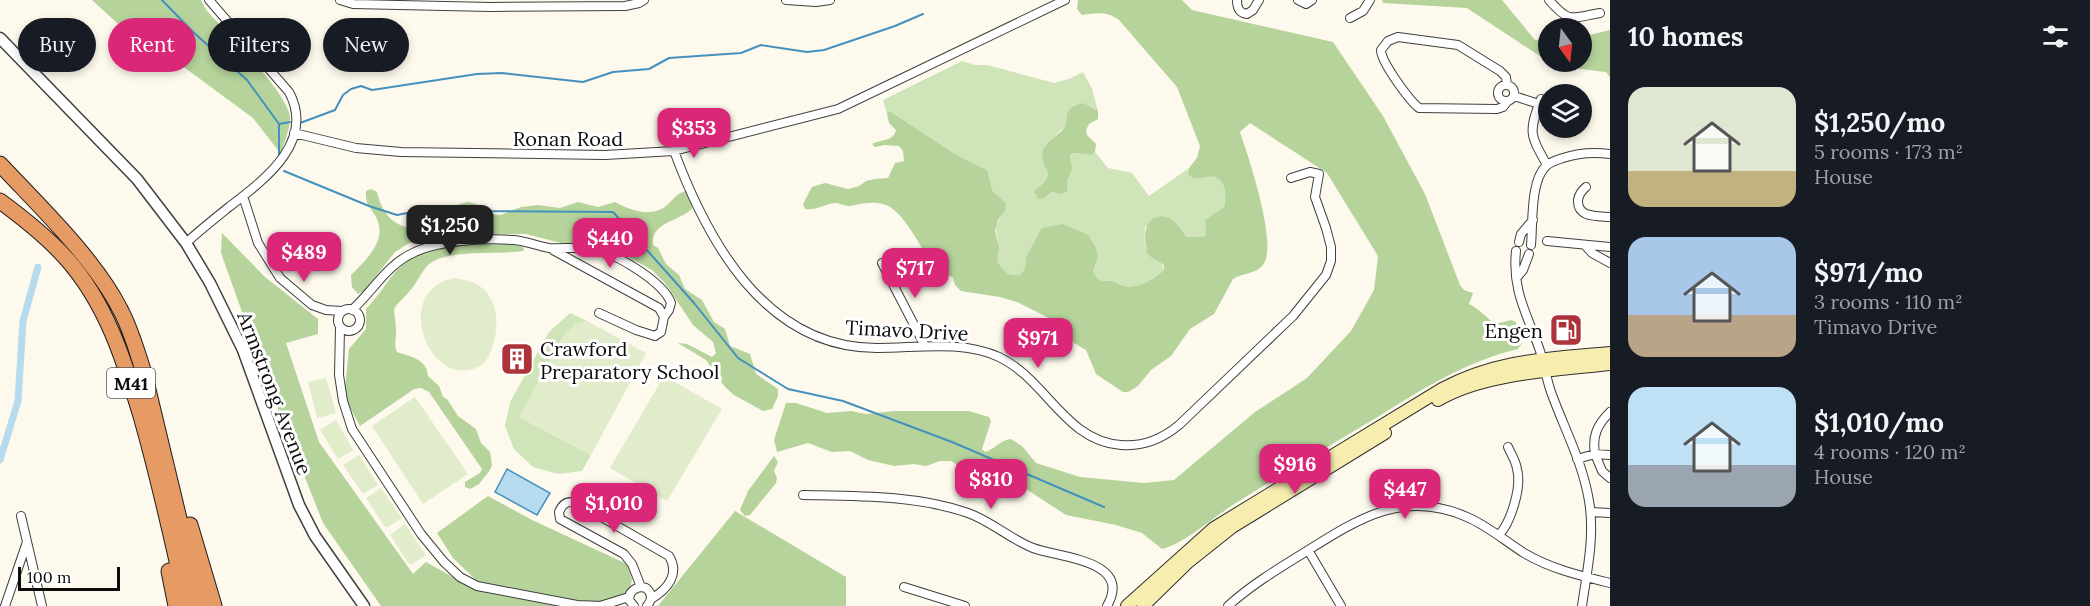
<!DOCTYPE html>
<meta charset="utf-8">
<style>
body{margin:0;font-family:Lora,serif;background:#20242c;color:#f1f3f6;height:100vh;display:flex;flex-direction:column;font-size:22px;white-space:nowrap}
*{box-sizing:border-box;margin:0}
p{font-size:20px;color:#9ea1a6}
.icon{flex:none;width:33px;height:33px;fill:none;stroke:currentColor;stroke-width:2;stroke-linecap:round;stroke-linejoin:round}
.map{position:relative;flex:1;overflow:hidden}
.sheet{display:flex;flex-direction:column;background:#171b24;width:480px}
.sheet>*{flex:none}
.banner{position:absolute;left:18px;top:18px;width:570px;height:54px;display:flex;gap:12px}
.needle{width:39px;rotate:165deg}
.controls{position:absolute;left:1538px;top:18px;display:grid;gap:12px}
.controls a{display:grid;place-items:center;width:54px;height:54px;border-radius:50%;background:#171b24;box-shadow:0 3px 9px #0003;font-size:30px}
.scale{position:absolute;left:18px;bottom:15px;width:102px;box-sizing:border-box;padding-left:6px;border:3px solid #0c0c0c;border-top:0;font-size:16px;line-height:21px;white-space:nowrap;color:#0c0c0c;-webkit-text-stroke:4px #fff;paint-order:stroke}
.price{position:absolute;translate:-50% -51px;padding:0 14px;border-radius:12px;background:#db2777;color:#fff;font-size:20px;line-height:39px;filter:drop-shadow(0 2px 3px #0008)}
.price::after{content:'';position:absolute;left:50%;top:36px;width:18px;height:14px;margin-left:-9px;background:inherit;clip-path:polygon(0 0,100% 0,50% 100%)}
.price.current{background:#222;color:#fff}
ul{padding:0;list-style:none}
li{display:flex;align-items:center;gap:18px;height:150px;padding:0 18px}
li span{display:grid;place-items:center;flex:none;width:168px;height:120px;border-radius:18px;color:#555}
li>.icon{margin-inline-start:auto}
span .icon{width:72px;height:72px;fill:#fffc;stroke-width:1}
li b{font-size:26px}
h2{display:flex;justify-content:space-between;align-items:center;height:72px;padding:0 18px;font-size:26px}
.pill{padding:0 21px;border-radius:27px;background:#171b24;box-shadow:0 3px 9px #0003;font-size:21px;line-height:54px}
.pill.current{background:#db2777;color:#fff}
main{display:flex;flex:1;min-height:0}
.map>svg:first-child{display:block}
</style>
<main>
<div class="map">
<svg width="1610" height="606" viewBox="0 0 1610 606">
<rect width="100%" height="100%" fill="#fdf9ec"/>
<path fill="#d0e4ba" d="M962,61L975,65H987L1054,83L1069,79L1083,72L1092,89L1098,111L1084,103L1071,109L1065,126L1045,146C1048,169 1054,176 1034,191L1043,199L1052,192L1060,194L1067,192C1068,176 1073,170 1070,154L1075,153L1092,155L1095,152L1108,168L1132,173L1149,196L1189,168L1188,175L1194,179C1199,179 1208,176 1214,177C1227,180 1226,198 1224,207L1205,220L1206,235L1202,237H1187L1177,223L1145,227C1144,245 1144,255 1162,263L1164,270C1156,278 1138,289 1126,286C1121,285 1117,282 1112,281C1101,280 1099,283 1093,271L1098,257L1096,248L1026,257L1025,268L1021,274C1009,278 1005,272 997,263C997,257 999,253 998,248C998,228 990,231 1005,211L993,192L987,170L955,154L891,112L888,111L887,114L883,100Z
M570,313L587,321L575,324L519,417L591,455L582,471L558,474L533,467L514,449L505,426L510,402L549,332Z"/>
<path fill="#b5d39b" d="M92,0H201L207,11C224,30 290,95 290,118C290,129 284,143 281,154L253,118L181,65L117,23Z
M1078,0H1182L1192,10L1333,42L1383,116L1425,194L1460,285L1464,290L1473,293L1469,304C1478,308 1487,318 1495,324L1511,320L1516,322L1522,343L1518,349C1466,361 1421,390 1376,418C1329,446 1282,474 1236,503C1216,515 1184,544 1162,549L1142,533L1116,525L1066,515L1026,489L992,477L974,476L951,461H940L926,466L914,464L894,466L868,460L850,451L832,452L808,443L777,452L774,440L786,403H796L827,413L851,411L866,414L895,411H969L989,417L991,421L982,449L985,452C996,449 1000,440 1011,439L1022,446L1036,463L1080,477L1144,483L1174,480L1255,412L1307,378L1351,331L1374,290L1378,256L1327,173L1250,123L1240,132C1248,156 1280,249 1262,266C1253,275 1242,273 1233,279L1214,314L1190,329L1171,356L1151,370L1138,386L1128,392H1123L1096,374L1086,350L1074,343L1066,332L1047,317L1017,302L1000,297L961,291L955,285L953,278L946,273L945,263L938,251L927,256C917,241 901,208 883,204C872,201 860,204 850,206C845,206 841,204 837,203C825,203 817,211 805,209L803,204L812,187L825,183L848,189L859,186L866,181L875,179L888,178L895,163L904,161L903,151L899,146L885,145L875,147L872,144C881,139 893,142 896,130L889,123L887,114L888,111L891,112L955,154L987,170L993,192L1006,203L1005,211L998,220L995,231L999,248L997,262C1005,272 1009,278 1021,274L1025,268L1026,257L1042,228L1063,224L1088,235L1096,248L1098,257L1093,271C1099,283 1101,280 1112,281C1117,282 1121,286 1126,286C1138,289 1156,278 1164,270V265C1159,261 1152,259 1148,254C1145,249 1147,250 1146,245C1142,228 1151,209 1171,219C1178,223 1182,231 1187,237H1202L1206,235L1205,220L1224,207C1226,198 1227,180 1214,177C1208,176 1199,179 1194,179L1188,175L1189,168L1197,158L1200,146L1177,87L1119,20C1107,11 1096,13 1082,15L1077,9Z
M1382,0H1502L1535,40H1548V62H1581V37L1610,30V77L1606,72L1555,66L1467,8L1383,3Z
M1084,103L1098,111V119L1089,124L1086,130L1087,135L1096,144L1095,152L1092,155L1075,153L1070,154L1072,169L1068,180L1067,192L1060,194L1052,192L1043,199H1038L1034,191C1062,169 1038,170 1043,151C1046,140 1061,135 1065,126C1068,120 1065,113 1071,108C1075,105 1080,104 1084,103Z
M371,189L377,192C382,212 391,225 413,229C417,226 422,223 427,221C437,217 452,218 457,205L467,202L477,204L486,213L500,215L521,207L538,205L560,208L578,202L598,207L615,202C630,210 651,218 666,206C673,200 676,194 685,191L691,199L692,209C679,221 650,223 653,245L658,248L666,264L679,275L685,289L702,300L714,322L725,329L730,346L750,354L756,374L778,389V396L772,409L763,411L734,395L725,387L706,360L678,343L687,344L712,357L716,353L713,342L693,325L665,283L652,270L614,249L588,243H561L526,234L467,235L409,243L395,252L364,291L358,294L352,287L351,275C366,260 388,241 376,217C370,206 365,205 366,191Z
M222,233L265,277L318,319V334L286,343L319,442L413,574L426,562L474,589L522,599L617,606H381L323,523L266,379L221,253Z
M510,244L523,247L524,249L523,251C499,255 444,248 427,266C420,274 416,285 408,293C390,313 394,302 396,329C397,338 393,343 397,352C411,357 427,359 428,376L439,386L443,397L447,399L458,416L476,429L481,443L490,452L492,465L490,470L479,484L470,489L465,487V482L480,473L482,469L429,392L421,388L414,389L360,426L348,404L345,388L349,349L366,329V309C378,297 386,282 398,269C426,240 474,245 510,244Z
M774,456L778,462L774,471L777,478L776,483L750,515L745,516L740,510L748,491Z
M488,496L532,520L627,564L632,579L630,590L625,596L603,603L518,594L482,586L453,558L437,533Z
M735,511L846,577V606H658Z"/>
<path fill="#e1eccb" d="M455,278C464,280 473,281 481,287C502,303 499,338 487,359C484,364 479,367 473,369C427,384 392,289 455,278Z
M587,321L646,353L591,455L519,417L563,336L575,324Z
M664,376L722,409L667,501L610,468Z
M326,378L336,413L317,418L308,382Z
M415,397L468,474L423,504L372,426Z
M336,420L353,450L338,459L320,430Z
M359,455L378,485L363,494L343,465Z
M381,488L402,518L388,527H385L366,498Z
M405,524L426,555L412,564H409L390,535Z"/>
<path fill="#b6dbef" stroke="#4591be" stroke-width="1.5" d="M507,469L550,493L537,515L495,492Z"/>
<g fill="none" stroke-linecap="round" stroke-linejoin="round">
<path stroke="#4591be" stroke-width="2" d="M162,0L193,32L247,80L279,124V154
M300,123L335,110L343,95L351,89L361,86L372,90L477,74L502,73L583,82L613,72L649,69L669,58L741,53L761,45L807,52L824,50L895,26L923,14
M279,124L290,122
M284,171L369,206L397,215L427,209L452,207L481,211L613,212L694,303L738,358L788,389L843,401L952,442L1104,507"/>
<path stroke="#b6dbef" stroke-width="7" d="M0,460L18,401L23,321L38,267"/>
<defs>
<path id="minor" d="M340,0L353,4L491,7L625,6L639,3L644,0
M786,0L816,2L830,0
M1237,0C1237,8 1239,13 1247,14L1253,10L1259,0
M1298,0L1306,4L1312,0
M1549,0C1570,24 1571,18 1600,13
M1350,18L1363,11L1370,0
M1498 93a8 8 0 1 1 16 0a8 8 0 1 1-16 0Z
M1507,85L1506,77L1500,71L1458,45L1398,37L1388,41L1381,50C1381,62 1409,100 1419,108L1497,109L1503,107L1507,102
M1514,96L1539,104
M1541,99C1528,132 1530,135 1547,165
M294,133L356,148L401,152L605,155L674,151L838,109L1065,0
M674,151C708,242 766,349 878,348C917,348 962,340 999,357C1046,379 1065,441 1121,445C1144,447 1162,439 1179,425L1293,316L1326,275L1331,261V247L1326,228L1315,197L1319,174L1310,172L1291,178
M1586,187C1581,191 1579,194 1578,200C1577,218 1597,216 1610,217
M243,196L258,243L280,278L312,305L326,310L342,311
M1547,241L1610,247
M1519,242L1521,234L1533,220
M186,243C200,230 214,219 229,207C264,180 316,142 289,92L209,0
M1531,245C1533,224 1530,181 1546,166C1550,162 1557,160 1563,158C1578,153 1594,152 1610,154
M1585,245L1592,253L1610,263
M553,250L659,308L664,317
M1516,251C1512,290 1526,312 1539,348C1544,362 1546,378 1551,392C1564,428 1583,463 1589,501C1595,536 1587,571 1582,606
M882,263L925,346
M1518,276L1523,270L1529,254
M338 320a11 11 0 1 1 22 0a11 11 0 1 1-22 0Z
M352,310C374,290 387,264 415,252C440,240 486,238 514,240C526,241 537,246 549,248C566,249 583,246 599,251C620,256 664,283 671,303L669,310L664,317L661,332L655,336L636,330L599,313
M340,328L339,375L343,401L352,429L421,534L444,562L460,577L477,586L577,605L602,606
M1610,412C1597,425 1592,436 1595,454L1610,455
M1577,459L1595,454L1602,471L1610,478
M803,495C856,496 916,495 968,513C991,521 1010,539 1033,548C1060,558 1133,560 1107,606
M1591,512L1610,513
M21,516L42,606
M1499,535C1511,522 1522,487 1517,469C1516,461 1511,454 1508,447
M1308,550L1341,606
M641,587L632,564L624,554L560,519L559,512C563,502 569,500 579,504L669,556C680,574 668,589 651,599
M904,587L965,606
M5,606L27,542
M600,606L629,597
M634,606L629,600L630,594C634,588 640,586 646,588C653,594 652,600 647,606
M1228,606C1250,586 1276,570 1302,554C1355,521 1402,488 1467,517C1488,526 1505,541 1524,553C1551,569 1581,576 1610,583"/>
<path id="tertiary" d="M0,38L137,179L186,243L210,283L243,350L299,505L315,536L364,606"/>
<path id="secondary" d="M1438,400C1482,373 1558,370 1610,364
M1127,606L1214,528L1442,389C1499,359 1548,359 1610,353
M1143,606L1188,562L1232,527L1385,433"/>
<path id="motorway" d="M0,164C39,206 94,258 120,309C131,329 137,352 144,373L200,606
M0,201C23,218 46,236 65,257C106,302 124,360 141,416C159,479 173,542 187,606
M190,525L214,606
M169,571L176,606"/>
</defs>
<use href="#minor" stroke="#3f3f3f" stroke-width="10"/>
<use href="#tertiary" stroke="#3f3f3f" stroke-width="13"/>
<use href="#secondary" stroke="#2e2e2e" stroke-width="14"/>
<use href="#motorway" stroke="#1d1d1d" stroke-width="17"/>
<use href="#minor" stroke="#fff" stroke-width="8"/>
<use href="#tertiary" stroke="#fff" stroke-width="10"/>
<use href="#secondary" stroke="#f6edae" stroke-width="12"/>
<use href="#motorway" stroke="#e59b63" stroke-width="15"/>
</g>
<defs>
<symbol id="fuel-square" viewBox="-11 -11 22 22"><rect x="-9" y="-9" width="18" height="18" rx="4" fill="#ad333b" stroke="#fff"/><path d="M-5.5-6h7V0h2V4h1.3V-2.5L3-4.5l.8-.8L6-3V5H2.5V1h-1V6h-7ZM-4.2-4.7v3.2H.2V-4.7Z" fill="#fff"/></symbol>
<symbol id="building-square" viewBox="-11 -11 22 22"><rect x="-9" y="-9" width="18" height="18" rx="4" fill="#ad333b" stroke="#fff"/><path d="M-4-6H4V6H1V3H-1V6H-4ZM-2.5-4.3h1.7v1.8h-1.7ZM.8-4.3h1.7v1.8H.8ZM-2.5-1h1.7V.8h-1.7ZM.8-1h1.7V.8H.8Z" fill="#fff"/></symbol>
</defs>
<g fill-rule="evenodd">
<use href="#fuel-square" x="1547" y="311" width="38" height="38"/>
<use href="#building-square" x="498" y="340" width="38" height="38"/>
</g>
<g text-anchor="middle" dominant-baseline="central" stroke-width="6" stroke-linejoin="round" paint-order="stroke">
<rect fill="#fff" stroke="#555" stroke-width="1.5" x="107" y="368" width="48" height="30" rx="4.5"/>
<g font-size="18" font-weight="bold" fill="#0c0c0c">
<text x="131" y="383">M41</text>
</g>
<g font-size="20" fill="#0c0c0c" stroke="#fff">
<text x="568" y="138">Ronan Road</text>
<text transform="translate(907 330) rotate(3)">Timavo Drive</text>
<text transform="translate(275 393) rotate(69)">Armstrong Avenue</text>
</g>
<g font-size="20" fill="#0c0c0c" stroke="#fff" text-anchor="end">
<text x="1543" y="330">Engen</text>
<text x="540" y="348" text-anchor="start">Crawford<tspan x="540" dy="23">Preparatory School</tspan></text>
</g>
</g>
</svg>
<div class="controls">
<a><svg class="needle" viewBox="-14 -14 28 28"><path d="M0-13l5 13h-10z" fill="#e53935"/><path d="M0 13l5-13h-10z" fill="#9ea1a6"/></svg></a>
<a><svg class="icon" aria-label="layers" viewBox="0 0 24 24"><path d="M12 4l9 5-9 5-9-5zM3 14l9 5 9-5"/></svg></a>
</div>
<div class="scale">100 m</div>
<b class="price" style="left:694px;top:159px">$353</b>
<b class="price current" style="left:450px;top:256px">$1,250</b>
<b class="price" style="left:610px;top:269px">$440</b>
<b class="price" style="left:304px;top:283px">$489</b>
<b class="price" style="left:915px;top:299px">$717</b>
<b class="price" style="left:1038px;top:369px">$971</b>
<b class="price" style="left:1295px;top:495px">$916</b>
<b class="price" style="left:991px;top:510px">$810</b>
<b class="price" style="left:1405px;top:520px">$447</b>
<b class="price" style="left:614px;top:534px">$1,010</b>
<div class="banner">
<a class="pill">Buy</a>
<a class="pill current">Rent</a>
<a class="pill">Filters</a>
<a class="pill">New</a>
</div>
</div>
<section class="sheet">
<h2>10 homes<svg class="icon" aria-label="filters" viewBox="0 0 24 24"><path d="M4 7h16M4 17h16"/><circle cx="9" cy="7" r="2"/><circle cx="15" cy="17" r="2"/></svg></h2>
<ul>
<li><span style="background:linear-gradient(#dfe7d0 70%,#c2b280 0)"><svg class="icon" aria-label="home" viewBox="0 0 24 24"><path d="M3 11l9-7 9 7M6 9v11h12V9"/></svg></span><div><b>$1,250/mo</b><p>5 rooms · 173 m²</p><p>House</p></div></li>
<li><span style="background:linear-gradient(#a9c7e8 65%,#b9a48a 0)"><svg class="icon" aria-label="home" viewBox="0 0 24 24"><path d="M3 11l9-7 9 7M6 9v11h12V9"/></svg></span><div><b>$971/mo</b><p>3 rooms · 110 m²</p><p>Timavo Drive</p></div></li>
<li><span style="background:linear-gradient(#bfe0f5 65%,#9aa5b1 0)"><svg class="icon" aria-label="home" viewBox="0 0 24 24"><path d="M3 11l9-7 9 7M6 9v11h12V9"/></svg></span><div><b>$1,010/mo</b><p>4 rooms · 120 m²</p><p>House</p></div></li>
</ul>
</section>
</main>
